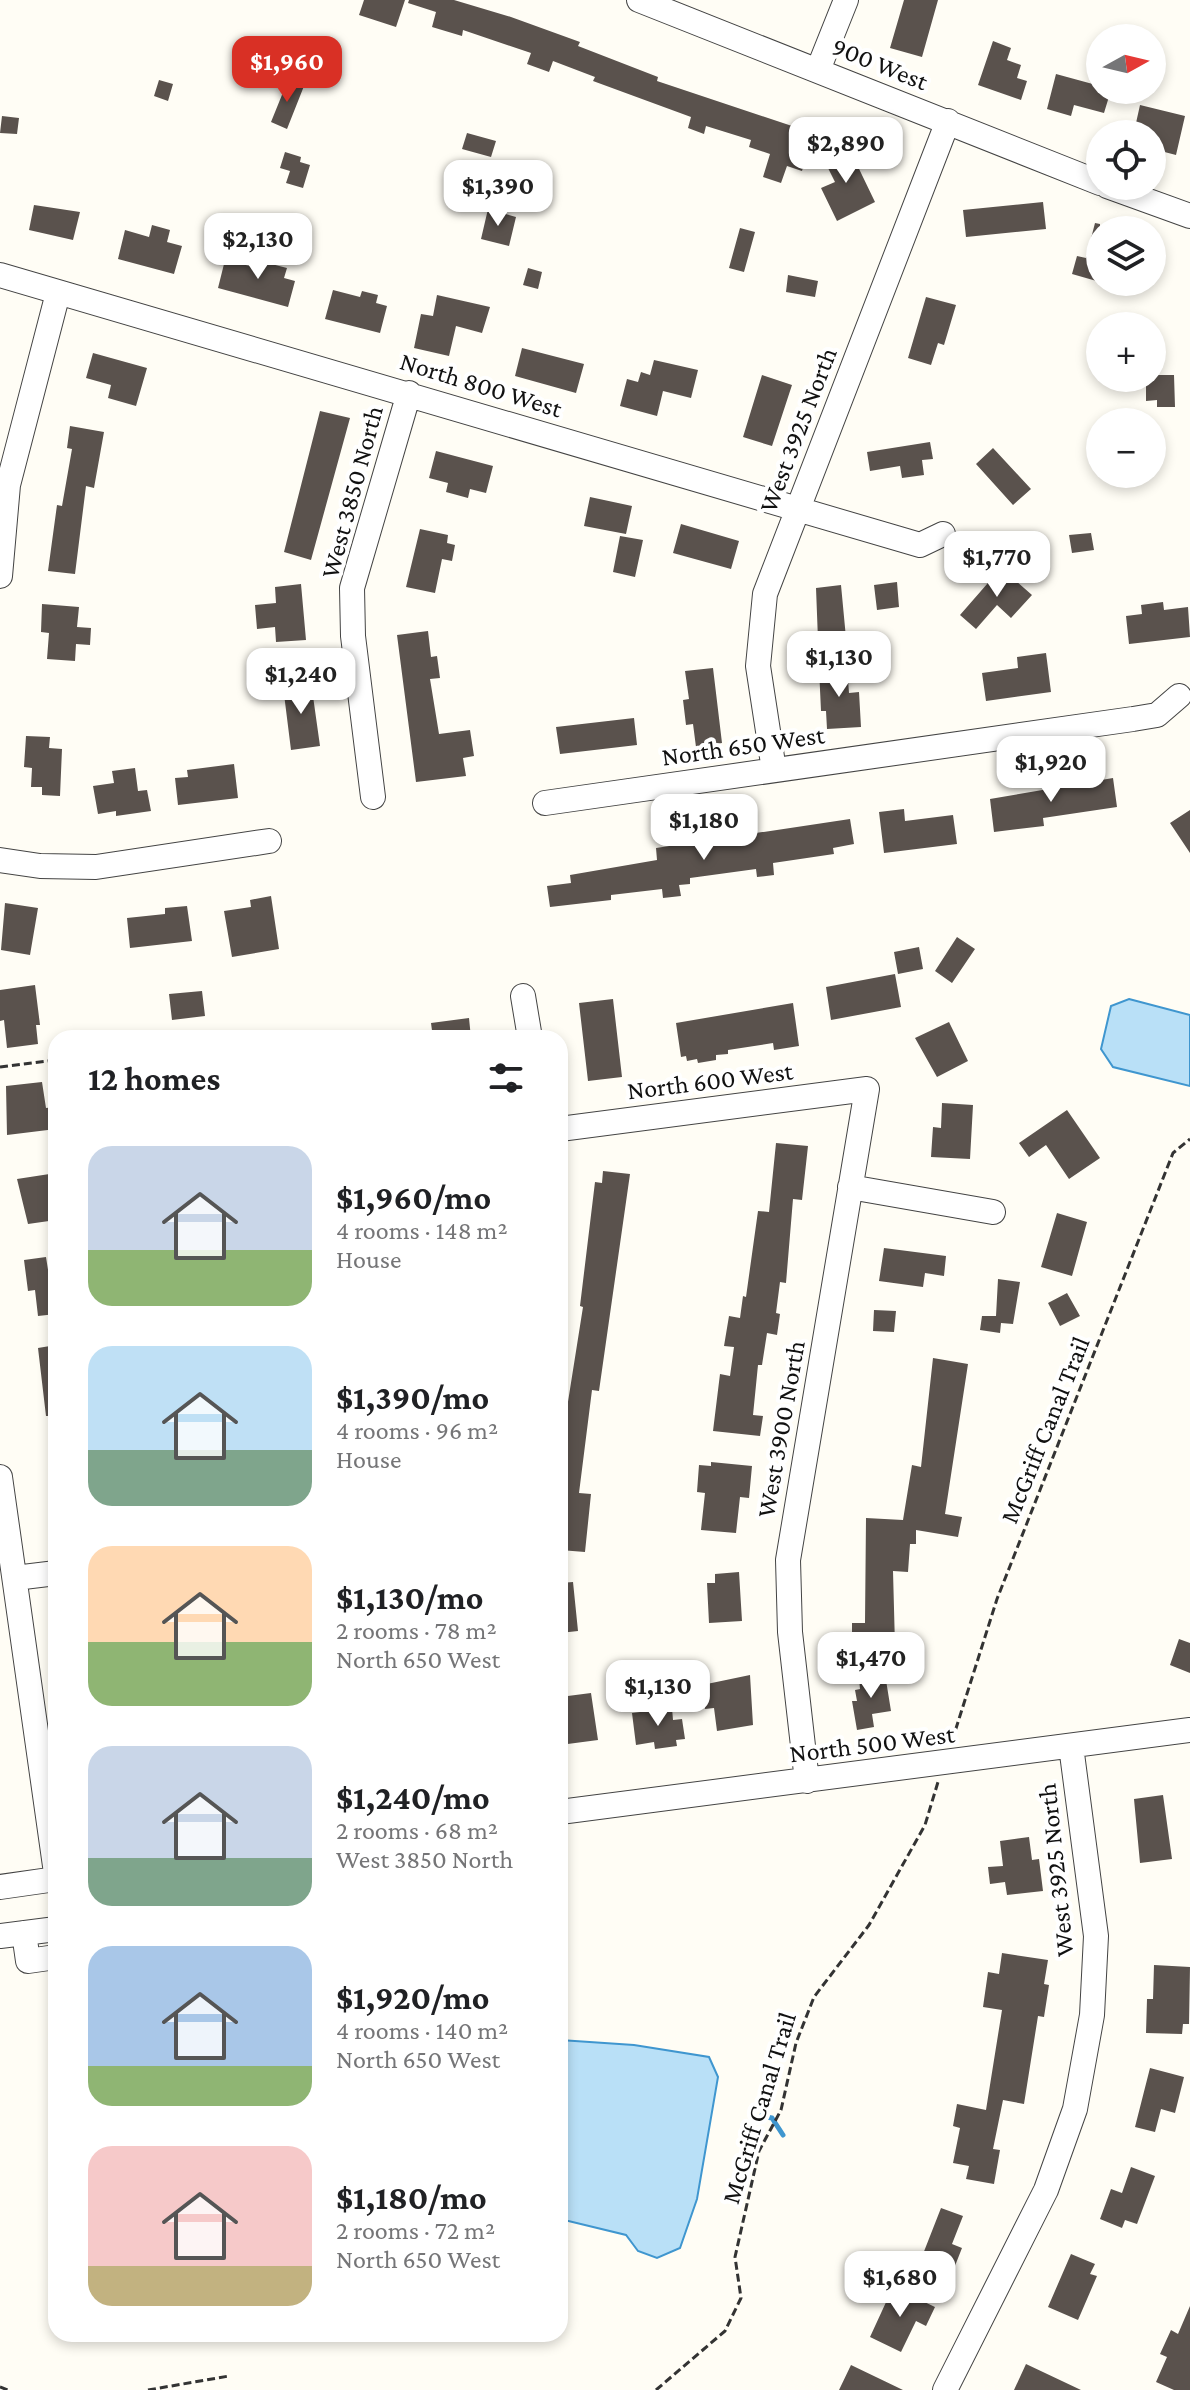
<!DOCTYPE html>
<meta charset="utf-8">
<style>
body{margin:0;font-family:"Crimson Pro",serif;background:#f2f2f2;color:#202124;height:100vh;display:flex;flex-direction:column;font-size:30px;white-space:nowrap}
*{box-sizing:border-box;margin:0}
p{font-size:26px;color:#757577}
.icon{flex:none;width:44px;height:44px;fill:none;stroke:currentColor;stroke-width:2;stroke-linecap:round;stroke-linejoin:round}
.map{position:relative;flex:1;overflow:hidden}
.side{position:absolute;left:48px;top:1030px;width:520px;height:1312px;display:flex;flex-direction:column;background:#fff;border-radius:24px;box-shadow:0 4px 12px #0003}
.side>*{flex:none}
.needle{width:52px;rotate:82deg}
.buttons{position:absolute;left:1086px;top:24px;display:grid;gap:16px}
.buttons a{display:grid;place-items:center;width:80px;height:80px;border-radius:50%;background:#fff;box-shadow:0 4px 12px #0003;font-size:40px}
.price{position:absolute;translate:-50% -68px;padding:0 18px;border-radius:16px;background:#fff;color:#222;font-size:26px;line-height:52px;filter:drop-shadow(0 2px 4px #0008)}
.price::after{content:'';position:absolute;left:50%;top:48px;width:24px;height:18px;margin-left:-12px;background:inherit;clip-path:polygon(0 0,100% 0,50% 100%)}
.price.current{background:#d93025;color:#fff}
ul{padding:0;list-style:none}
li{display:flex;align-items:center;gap:24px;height:200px;padding:0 40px}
li span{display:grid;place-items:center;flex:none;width:224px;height:160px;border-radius:24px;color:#555}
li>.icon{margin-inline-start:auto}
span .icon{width:96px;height:96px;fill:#fffc;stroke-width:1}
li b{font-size:34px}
h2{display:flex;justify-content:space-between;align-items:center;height:96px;padding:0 40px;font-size:34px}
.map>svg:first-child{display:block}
</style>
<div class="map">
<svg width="1190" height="2390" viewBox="0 0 1190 2390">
<rect width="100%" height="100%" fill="#fffdf5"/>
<path fill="#b9e0f7" stroke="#3f96cf" stroke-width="2" d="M1129,999L1190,1015V1086L1113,1067L1101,1049L1111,1006Z
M560,2040L634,2045L709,2057L718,2077L697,2199L680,2248L657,2258L638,2251L626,2235L560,2219Z"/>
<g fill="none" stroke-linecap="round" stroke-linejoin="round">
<path stroke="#3f96cf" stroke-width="5" d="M761,2116L772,2118L783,2135"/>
</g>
<path fill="#5a524d" d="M364,0H405L396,27L359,15Z
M409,0H454L511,17L580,42L578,46L658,77L657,81L813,133L802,171L787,166L781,183L763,177L770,154L749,147L751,140L706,126L704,134L688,128L691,117L593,81L595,77L553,61L549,72L527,64L531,53L463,30L462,36L432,27L436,12L408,3Z
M904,0H938L922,57L890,48Z
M993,41L1011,48L1007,60L1021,65L1017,78L1027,81L1021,100L978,85Z
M1056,74L1100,86V90H1111L1104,113L1074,105L1071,116L1047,109Z
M159,80L173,84L168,101L154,96Z
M288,80L304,86L287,129L271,122Z
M1140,105L1185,116L1176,155L1153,149L1156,137L1152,134L1134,132Z
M2,116L19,118L17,134L0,133Z
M467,133L496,141L491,157L462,149Z
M848,146L875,202L837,221L821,188L835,182L823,158Z
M285,152L301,157L300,162L310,165L303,188L286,183L290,171L280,168Z
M1043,202L1046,229L966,237L963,210Z
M34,205L80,212L73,240L29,230Z
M488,209L516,217L509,246L481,239Z
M1095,223L1100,224V282L1072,274L1077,256L1086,258Z
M152,225L170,230L167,242L182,246L174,274L118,259L125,230L149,237Z
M740,228L755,232L744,272L729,268Z
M252,259L287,268L284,278L295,281L288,307L218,288L225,260L250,266Z
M528,268L542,272L538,289L523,285Z
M788,275L818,281L815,297L786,292Z
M333,290L360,297L362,291L378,295L376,303L387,306L380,333L325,319Z
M437,295L490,307L482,333L456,326L449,356L414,348L421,314L433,316Z
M926,297L956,305L944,345L938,343L931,365L908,358Z
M522,348L584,364L576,393L515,376Z
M93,353L147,368L136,406L108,398L111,385L86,378Z
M654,360L698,370L691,398L663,391L657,416L620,406L627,379L638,382L641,372L650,375Z
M762,375L792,385L772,446L743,437Z
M1152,375H1174L1175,407H1157V400L1146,401V378Z
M320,411L350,418L311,560L284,552Z
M70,426L104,432L94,488L86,486L75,574L48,571L57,505L62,506L72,449L67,448Z
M930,442L933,459L922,460L924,475L902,478L900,466L870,471L867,452Z
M993,448L1031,489L1013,505L976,464Z
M436,451L493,466L486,493L470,489L468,498L446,492L448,483L429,478Z
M590,497L632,506L626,534L584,526Z
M681,524L739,541L731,569L673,553Z
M420,529L448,535L447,543L455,545L452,561L442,559L435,593L406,587Z
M1091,533L1094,550L1072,553L1069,535Z
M620,536L643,540L635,577L613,572Z
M1001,568L1032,595L1011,618L997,605L976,629L960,615Z
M897,582L899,607L877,610L874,585Z
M301,584L306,640L276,642L275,627L257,629L255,605L276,603L275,587Z
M841,585L846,638L818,640L816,588Z
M1163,602L1164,610L1188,607L1190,637L1129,644L1126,616L1142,614L1141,605Z
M42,604L79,607L77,627L91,628L90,645L76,644L75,661L47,659L49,633L41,632Z
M428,631L431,657L437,656L440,678L430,679L439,734L470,730L474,756L463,758L466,776L416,782L397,635Z
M1046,653L1051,692L986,701L982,673L1018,668L1017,657Z
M847,666L849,693L859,692L861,727L827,729L826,711H821L819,668Z
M713,668L722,743L696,747L693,724L686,725L683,700L689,699L685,671Z
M311,682L320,746L291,750L283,686Z
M634,718L637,745L560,754L556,727Z
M26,736L50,737L49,748L62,749L60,796L42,795V787H31L32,768L24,767Z
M234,764L238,798L178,805L175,778L188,777L187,770Z
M135,768L138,791L147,790L151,811L116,816V811L98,814L93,786L114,783L112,771Z
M1113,778L1117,807L1043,818L1044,826L994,832L990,799Z
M904,809L905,821L953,815L957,844L884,853L879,812Z
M1190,810V853L1170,823Z
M850,819L854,844L833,848L834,854L773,863L774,875L757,877L756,869L690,878V884L679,885L681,896L663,898L662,889L611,895V900L550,907L547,886L571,883L570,875L657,860L656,848Z
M271,896L279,949L232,957L224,911L251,907L250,900Z
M5,903L38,908L30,955L1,950Z
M187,906L192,941L130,948L127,918L165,914V908Z
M957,937L975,949L952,983L935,971Z
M919,947L923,969L898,974L894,952Z
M895,974L901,1007L831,1020L826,987Z
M35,985L40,1025H36L38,1044L7,1048L4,1020L0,1021V990Z
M202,991L205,1016L172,1020L169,994Z
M613,999L622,1077L588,1081L579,1003Z
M793,1003L799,1046L774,1050L773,1043L728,1050V1054L716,1055V1060L698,1063L697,1059L687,1061L686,1056L681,1057L676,1023Z
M469,1018L471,1038H433L431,1023Z
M949,1022L968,1061L937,1077L915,1038Z
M42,1082L46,1108L54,1107L56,1129L7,1135L6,1086Z
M942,1103L973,1105L970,1159L931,1157L933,1127L941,1128Z
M1067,1110L1100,1158L1069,1179L1046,1145L1029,1157L1019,1143Z
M776,1143L808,1146L802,1200L793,1199L786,1283L780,1282L776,1313L780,1314L777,1335L767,1333L762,1365H758L753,1415L763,1416L760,1436L713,1431L720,1374L730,1376L734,1347L724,1346L729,1316L740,1318L743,1296L746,1297L758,1211L769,1212Z
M603,1171L630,1174L599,1391L592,1390L579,1493L591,1494L585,1552L560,1550V1407L567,1408L583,1307L580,1306L595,1182L602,1183Z
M56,1173V1191L53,1192L56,1220L28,1224L17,1179Z
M1057,1213L1087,1222L1072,1276L1041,1267Z
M884,1248L946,1256L944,1276L925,1273L923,1287L879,1281Z
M46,1257L49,1276L56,1275V1314L38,1316L35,1290L28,1291L24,1260Z
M998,1279L1020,1282L1013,1324L1001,1323L1000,1333L980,1330L982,1316H996Z
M1067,1293L1080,1316L1060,1326L1048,1303Z
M874,1310L896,1311L894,1332L873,1331Z
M56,1345V1416H46L38,1348Z
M933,1358L968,1364L945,1514L962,1517L958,1537L916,1530V1544H910L908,1572L893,1571L895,1646L852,1647V1623H865L866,1518L903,1520L912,1465L921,1467Z
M711,1462L752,1466L749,1498L740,1497L736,1533L701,1530L705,1493L697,1492L699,1465L711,1466Z
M739,1572L742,1621L709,1623L707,1583H715V1574Z
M573,1582L578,1631L560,1633V1583Z
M1179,1639L1190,1643V1673L1170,1665Z
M885,1674L891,1711L872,1714L874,1727L857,1730L852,1701H857L855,1690L860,1689L859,1678Z
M750,1675L753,1725L717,1731L714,1708L705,1709L702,1685Z
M591,1693L598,1740L560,1745V1697Z
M672,1708L673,1720L682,1719L685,1739L676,1740L677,1746L655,1749L654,1742L636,1745L632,1713Z
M1163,1795L1172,1859L1140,1863L1134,1799Z
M1029,1837L1032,1860L1039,1859L1043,1891L1007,1895L1005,1882L990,1884L988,1867L1003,1866L1000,1841Z
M1002,1953L1048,1960L1044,1984L1049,1985L1044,2017L1038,2016L1024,2104L1003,2100L993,2149L1000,2150L994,2184L966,2179L969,2166L953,2163L960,2128L953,2126L957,2104L986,2110L1002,2010L983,2007L988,1972L999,1974Z
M1154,1965L1190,1967L1189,2024H1183L1182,2034L1146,2033L1147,1999H1153Z
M1150,2068L1184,2077L1175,2113L1161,2109L1155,2132L1135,2127Z
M1131,2167L1155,2176L1137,2224L1125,2220L1122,2228L1100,2219L1111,2189L1122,2193Z
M941,2208L963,2216L952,2244L962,2248L951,2276L928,2268L932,2257L923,2254Z
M1071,2254L1095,2264L1090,2274L1097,2276L1078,2320L1048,2307Z
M893,2287L935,2307L926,2326L916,2321L901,2352L870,2337Z
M1190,2306V2390H1174L1156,2382L1167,2357L1160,2354L1171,2330L1178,2334Z
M1026,2364L1081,2390H1014Z
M851,2365L903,2390H839Z"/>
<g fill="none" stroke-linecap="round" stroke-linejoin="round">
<defs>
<path id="minor" d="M639,0L1100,183
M818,70L846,0
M1107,186L1190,216
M0,275L920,545L943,534
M0,576L8,485L58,293
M774,770L758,666L765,594L948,121
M373,797L353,636L352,588L409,393
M545,803L1133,719L1157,715L1179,696
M0,860L40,866L96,867L269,841
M523,996L530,1038
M560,1129L867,1089L788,1560L790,1632L807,1781
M850,1187L993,1212
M0,1477L56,1873
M15,1578L56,1573
M560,1812L1190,1730
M0,1887L56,1879
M24,1933L28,1961L56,1957
M0,1936L56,1929
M945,2390L1046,2190L1075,2109L1092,2015L1096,1936L1071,1746"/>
</defs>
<use href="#minor" stroke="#444" stroke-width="26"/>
<path stroke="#333" stroke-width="3" stroke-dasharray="8 4" stroke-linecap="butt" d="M0,1067L56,1060
M952,1741L997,1599L1173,1153L1190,1139
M0,2387L8,2390
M148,2390L229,2376
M656,2390L725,2331L741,2298L735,2257L759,2151L781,2110L796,2043L814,1997L869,1925L925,1825L938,1782"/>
<use href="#minor" stroke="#fff" stroke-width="24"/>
</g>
<g text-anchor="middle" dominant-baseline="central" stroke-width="8" stroke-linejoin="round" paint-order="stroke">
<g font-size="26" fill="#111" stroke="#fff">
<text transform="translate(880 64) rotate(22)">900 West</text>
<text transform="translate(481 385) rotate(17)">North 800 West</text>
<text transform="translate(798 430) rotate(-69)">West 3925 North</text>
<text transform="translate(352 492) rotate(-75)">West 3850 North</text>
<text transform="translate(743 746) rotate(-8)">North 650 West</text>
<text transform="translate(710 1081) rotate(-7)">North 600 West</text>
<text transform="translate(781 1429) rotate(-80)">West 3900 North</text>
<text transform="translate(1045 1430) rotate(-68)">McGriff Canal Trail</text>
<text transform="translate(872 1744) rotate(-7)">North 500 West</text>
<text transform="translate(1056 1870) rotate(-96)">West 3925 North</text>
<text transform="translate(759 2108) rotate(-73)">McGriff Canal Trail</text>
</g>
</g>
</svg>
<div class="buttons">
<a><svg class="needle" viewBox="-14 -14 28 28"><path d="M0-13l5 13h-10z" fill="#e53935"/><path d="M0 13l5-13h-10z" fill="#757577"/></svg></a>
<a><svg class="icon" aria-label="locate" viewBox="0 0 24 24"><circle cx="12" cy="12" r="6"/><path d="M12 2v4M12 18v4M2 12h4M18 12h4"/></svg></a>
<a><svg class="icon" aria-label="layers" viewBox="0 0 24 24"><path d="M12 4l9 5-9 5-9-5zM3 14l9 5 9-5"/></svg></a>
<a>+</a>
<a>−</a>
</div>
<b class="price current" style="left:287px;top:104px">$1,960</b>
<b class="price" style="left:846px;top:185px">$2,890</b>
<b class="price" style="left:498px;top:228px">$1,390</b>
<b class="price" style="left:258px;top:281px">$2,130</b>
<b class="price" style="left:997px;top:599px">$1,770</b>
<b class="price" style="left:839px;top:699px">$1,130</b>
<b class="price" style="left:301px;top:716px">$1,240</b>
<b class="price" style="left:1051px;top:804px">$1,920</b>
<b class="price" style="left:704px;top:862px">$1,180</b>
<b class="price" style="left:871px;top:1700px">$1,470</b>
<b class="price" style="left:658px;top:1728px">$1,130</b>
<b class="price" style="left:900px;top:2319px">$1,680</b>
<section class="side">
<h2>12 homes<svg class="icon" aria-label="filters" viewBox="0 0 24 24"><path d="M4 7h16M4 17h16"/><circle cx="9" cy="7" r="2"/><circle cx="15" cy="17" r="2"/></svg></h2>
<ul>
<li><span style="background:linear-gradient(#c9d6e8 65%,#8fb573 0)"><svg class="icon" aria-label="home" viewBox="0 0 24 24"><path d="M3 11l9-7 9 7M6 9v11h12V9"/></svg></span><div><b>$1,960/mo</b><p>4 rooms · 148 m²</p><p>House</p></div></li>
<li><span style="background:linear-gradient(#bfe0f5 65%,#7fa58c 0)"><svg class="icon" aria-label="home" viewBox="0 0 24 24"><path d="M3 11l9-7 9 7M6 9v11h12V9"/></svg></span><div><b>$1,390/mo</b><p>4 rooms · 96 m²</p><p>House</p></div></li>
<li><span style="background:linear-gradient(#ffd9b3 60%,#8fb573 0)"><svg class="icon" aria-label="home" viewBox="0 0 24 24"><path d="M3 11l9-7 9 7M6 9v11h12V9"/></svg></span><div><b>$1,130/mo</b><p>2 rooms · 78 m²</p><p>North 650 West</p></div></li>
<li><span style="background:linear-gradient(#c9d6e8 70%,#7fa58c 0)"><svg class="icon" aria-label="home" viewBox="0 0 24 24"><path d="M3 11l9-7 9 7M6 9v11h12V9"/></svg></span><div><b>$1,240/mo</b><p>2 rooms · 68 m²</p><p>West 3850 North</p></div></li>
<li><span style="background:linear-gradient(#a9c7e8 75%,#8fb573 0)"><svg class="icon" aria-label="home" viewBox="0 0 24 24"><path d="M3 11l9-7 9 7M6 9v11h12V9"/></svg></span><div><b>$1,920/mo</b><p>4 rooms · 140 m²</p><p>North 650 West</p></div></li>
<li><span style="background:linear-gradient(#f6c9c9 75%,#c2b280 0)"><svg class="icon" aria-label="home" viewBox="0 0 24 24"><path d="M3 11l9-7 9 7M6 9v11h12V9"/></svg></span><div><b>$1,180/mo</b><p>2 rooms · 72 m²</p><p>North 650 West</p></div></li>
</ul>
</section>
</div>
